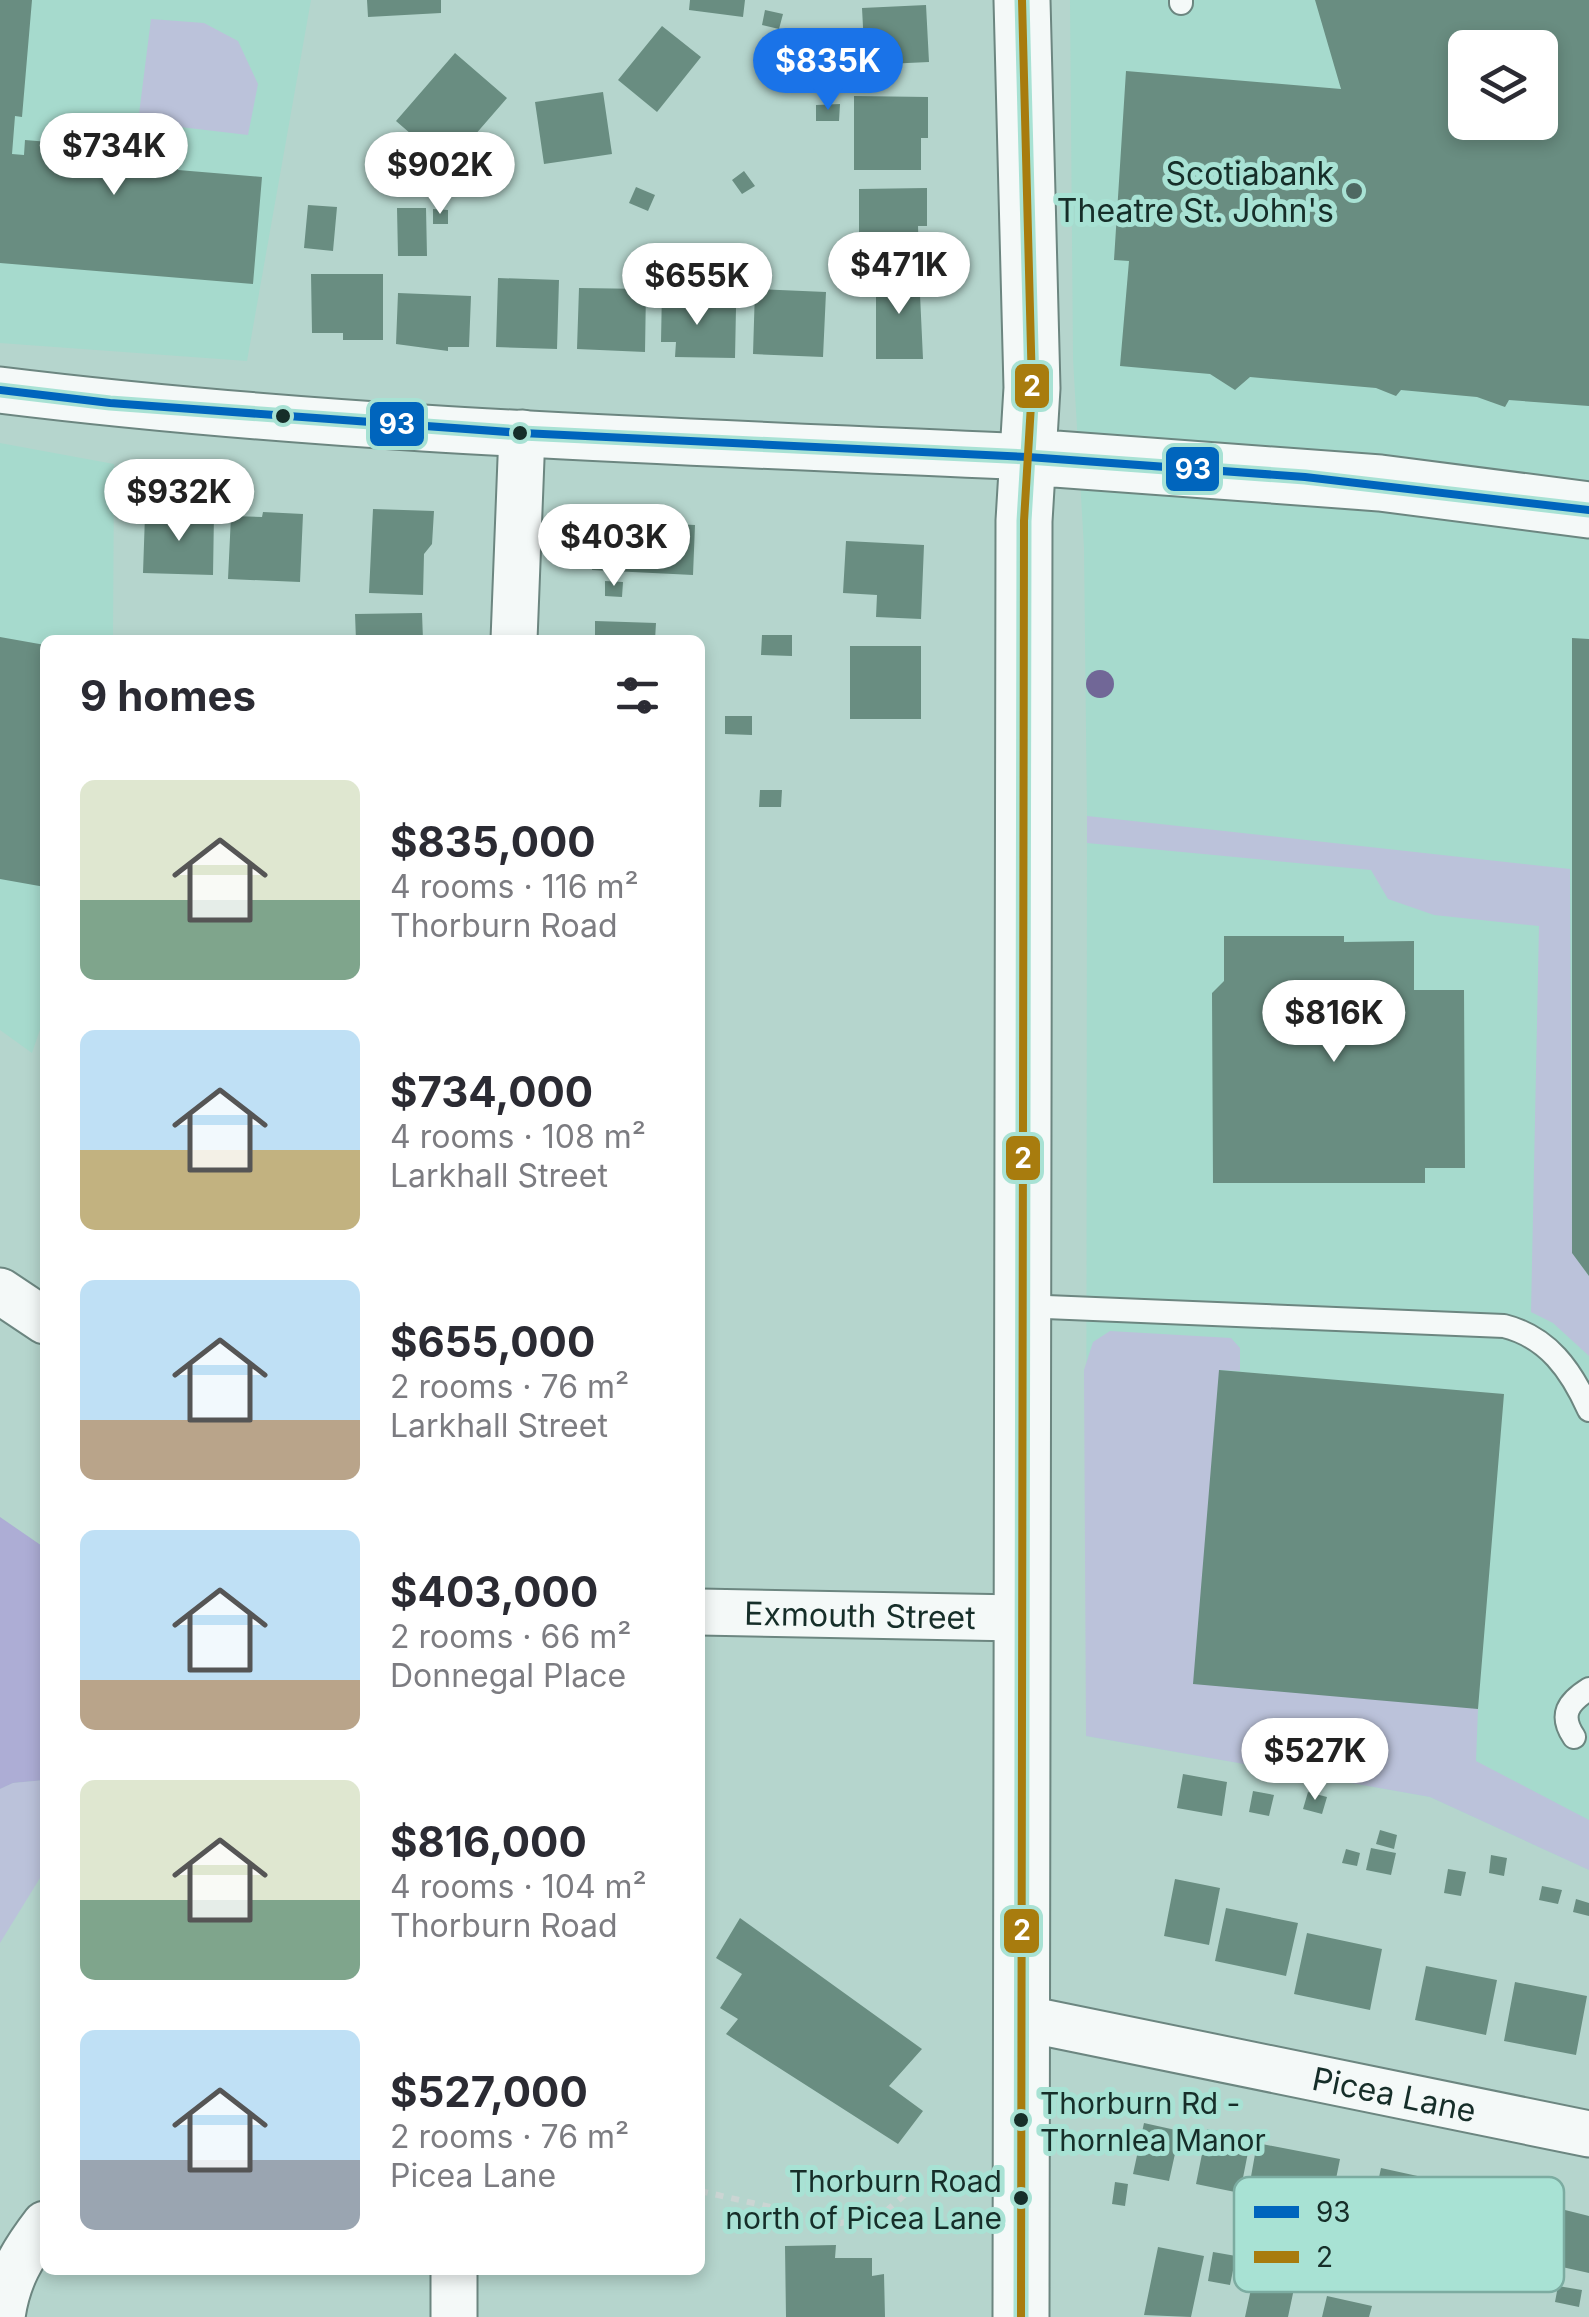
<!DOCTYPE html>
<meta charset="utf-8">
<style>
body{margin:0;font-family:Inter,sans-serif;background:#f7f7f7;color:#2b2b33;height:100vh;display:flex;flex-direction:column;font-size:38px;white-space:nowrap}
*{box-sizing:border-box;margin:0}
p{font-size:32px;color:#7c7c81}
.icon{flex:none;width:55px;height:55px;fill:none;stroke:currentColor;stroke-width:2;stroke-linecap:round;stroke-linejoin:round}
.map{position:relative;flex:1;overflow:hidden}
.sheet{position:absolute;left:40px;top:635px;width:665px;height:1640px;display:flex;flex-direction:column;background:#fff;border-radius:15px;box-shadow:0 5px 15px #0003}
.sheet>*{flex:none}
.tools{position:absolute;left:1448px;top:30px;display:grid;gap:20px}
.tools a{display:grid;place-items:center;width:110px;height:110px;border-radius:15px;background:#fff;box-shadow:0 5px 15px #0003;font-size:50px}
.price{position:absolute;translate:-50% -85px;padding:0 22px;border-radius:35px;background:#fff;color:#222;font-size:32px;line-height:65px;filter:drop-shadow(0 2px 5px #0008)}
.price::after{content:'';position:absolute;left:50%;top:60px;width:30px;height:22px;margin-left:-15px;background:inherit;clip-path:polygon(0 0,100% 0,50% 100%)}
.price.active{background:#1a73e8;color:#fff}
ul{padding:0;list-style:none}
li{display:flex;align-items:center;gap:30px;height:250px;padding:0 40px}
li span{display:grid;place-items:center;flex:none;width:280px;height:200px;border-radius:15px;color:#555}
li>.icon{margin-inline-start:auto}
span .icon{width:120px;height:120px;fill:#fffc;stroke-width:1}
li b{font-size:42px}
h2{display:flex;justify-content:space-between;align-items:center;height:120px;padding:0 40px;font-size:42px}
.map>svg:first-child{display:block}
</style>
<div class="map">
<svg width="1589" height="2317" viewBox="0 0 1589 2317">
<rect width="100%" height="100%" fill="#b5d5cd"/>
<path fill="#a6dacd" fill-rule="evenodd" d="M0,0H311L247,361L0,343Z
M1070,0H1589V1870L1430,1797L1086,1736L1087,816L1084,548L1073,359ZM1465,48H1540V122H1465Z
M0,443L114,464L113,640H45V1015L32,1053L0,1030Z"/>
<path fill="#bbc2da" d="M151,19L204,23L238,41L258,84L248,135L138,122Z
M1087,816L1570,869L1572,1252L1589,1276V1356L1553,1323L1531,1312L1539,926L1434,915L1388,899L1371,870L1087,843Z
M1110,1331L1231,1338L1240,1348V1371L1219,1370L1478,1709L1476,1761L1589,1820V1870L1430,1797L1086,1736L1084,1370L1093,1342Z
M45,1780L40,1878L0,1943V1789L13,1783Z"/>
<path fill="#adadd5" d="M0,1517L45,1548V1780L13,1783L0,1789Z"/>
<path fill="#698d81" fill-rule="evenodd" d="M0,0H32L22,117L15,116L12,154L24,155L25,140L180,153L178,170L262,177L253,284L0,263Z
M367,0H441V13L368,17Z
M690,0H745L743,17L689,10Z
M1315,0H1589V406L1509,400L1505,407L1477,397L1401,390L1396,396L1376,388L1250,377L1235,390L1210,374L1120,366L1129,261L1114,260L1126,71L1341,89ZM1465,48H1540V122H1465Z
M926,5L929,62L865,65L862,8Z
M765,10L783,14L779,29L762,25Z
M662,26L701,57L657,112L618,80Z
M455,53L507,98L448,166L396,121Z
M603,92L612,154L544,164L535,102Z
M854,96L928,97V138H921V170H854Z
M840,104L839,121H816V105Z
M744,171L755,186L742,194L732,180Z
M636,187L655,195L648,211L629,203Z
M927,188V226H918L919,256L859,257V189Z
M308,205L337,207L333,251L304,248Z
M397,208H426L427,256H398Z
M433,209L448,210V224H433Z
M841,265H855L856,279H841Z
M876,273H919L923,359H876Z
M311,274H383V340H343V333H312Z
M498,278L559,280L557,349L496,347Z
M579,288L646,289L645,352L577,349Z
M662,289H686L685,307L736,308L735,358L675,357L676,342H661Z
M755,289L826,292L823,357L753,354Z
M398,293L471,296L469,347H448V351L396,344Z
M373,509L434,511L432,544L424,554L423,595L369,593Z
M177,512L214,513L213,575L143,573L145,515H177Z
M263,512L303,514L300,582L228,579L231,516L262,517Z
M595,520L695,525L693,575L592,570Z
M846,541L924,545L921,619L876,617L877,595L843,593Z
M605,581L623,582L622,597L605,596Z
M422,613L423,640H356L355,614Z
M595,621L656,623L655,640H595Z
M762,635H792V656L761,655Z
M0,637L45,645V887L0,879Z
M1572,638L1589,639V1276L1572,1253Z
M850,646H921V719H850Z
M725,716H752V735L725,734Z
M760,790H782L781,807H759Z
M1224,936H1344V942L1414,941V990H1464L1465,1168H1425V1183H1213L1212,993L1224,981Z
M1219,1370L1504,1394L1478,1709L1193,1684Z
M1183,1774L1227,1782L1222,1816L1177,1808Z
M1253,1791L1274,1795L1269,1816L1249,1812Z
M1308,1792L1327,1797L1322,1814L1303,1809Z
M1380,1830L1397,1835L1394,1849L1376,1844Z
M1371,1848L1396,1853L1391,1875L1366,1870Z
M1346,1849L1360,1853L1357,1866L1342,1863Z
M1491,1855L1507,1858L1504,1876L1489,1873Z
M1448,1869L1466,1872L1461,1896L1444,1893Z
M1175,1879L1220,1888L1209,1945L1164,1936Z
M1542,1886L1562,1890L1558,1904L1539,1900Z
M1576,1899L1589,1903V1916L1573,1912Z
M1226,1908L1298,1923L1286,1976L1215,1961Z
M740,1918L922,2049L889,2086L923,2111L898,2144L726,2034L738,2019L720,2008L742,1974L716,1958Z
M1307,1933L1382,1949L1370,2010L1294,1994Z
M1426,1966L1497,1980L1486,2035L1415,2020Z
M1515,1982L1587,1996L1576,2055L1504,2041Z
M1144,2123L1180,2131L1169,2181L1133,2174Z
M1207,2129L1251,2137L1240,2193L1196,2184Z
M1257,2143L1340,2159L1329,2214L1247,2199Z
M1381,2168L1454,2184L1443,2234L1370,2219Z
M1115,2182L1128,2184L1125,2206L1112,2204Z
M1565,2210L1589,2216V2273L1553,2265Z
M836,2245L835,2258H872V2276L884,2274L885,2317H786L785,2246Z
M1158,2247L1204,2256L1191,2317L1144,2315Z
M1213,2252L1236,2256L1230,2285L1208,2281Z
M1254,2275L1295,2284L1288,2317H1245Z
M1558,2286L1582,2290L1579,2307L1555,2302Z
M1327,2296L1372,2306L1369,2317H1322Z"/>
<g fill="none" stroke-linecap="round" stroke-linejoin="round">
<defs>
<path id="lane" d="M1181,3V0
M1022,1306L1504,1326C1548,1337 1571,1370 1589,1410
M1574,1737C1559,1715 1568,1702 1589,1689"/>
<g id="street">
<path d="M0,390C341,432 685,441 1028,457"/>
<path d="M514,640L522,433"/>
<path d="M0,1291L45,1321"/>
<path id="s1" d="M700,1612L1022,1618"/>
<path id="s2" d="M1022,2018L1589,2134"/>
<path d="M454,2270V2317"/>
<path d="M2,2317C7,2279 22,2254 45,2224"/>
</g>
<path id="secondary" d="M1028,457L1380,483L1589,510
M1021,2317L1024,521L1032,388L1022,0"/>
</defs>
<use href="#lane" stroke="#6c8680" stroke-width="26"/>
<use href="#street" stroke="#6c8680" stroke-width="49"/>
<use href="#secondary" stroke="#6c8680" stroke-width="59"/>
<path stroke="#cbd5d3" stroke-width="6" stroke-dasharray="8 8" stroke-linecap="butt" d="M700,2191L841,2223L884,2213L915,2186"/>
<use href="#lane" stroke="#f4f9f8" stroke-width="22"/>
<use href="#street" stroke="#f4f9f8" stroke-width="45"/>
<use href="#secondary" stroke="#f4f9f8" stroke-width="55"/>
<defs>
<path id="bus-1" d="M0,390L110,403L522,433L1028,457L1305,477L1589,510"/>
<path id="bus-2" d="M1021,2317L1024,521L1032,388L1022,0"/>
</defs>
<use href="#bus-1" stroke="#a8e2d4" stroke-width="15"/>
<use href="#bus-2" stroke="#a8e2d4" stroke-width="15"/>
<use href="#bus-1" stroke="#0065bd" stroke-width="8"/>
<use href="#bus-2" stroke="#a87c0e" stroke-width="8"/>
</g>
<circle fill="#716797" cx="1100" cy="684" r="14"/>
<circle fill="#4e6862" stroke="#a8e2d4" stroke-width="4" cx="1354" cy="191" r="10"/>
<g fill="#162e29" stroke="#a8e2d4" stroke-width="4">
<circle cx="283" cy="416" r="9"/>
<circle cx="520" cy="433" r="9"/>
<circle cx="1021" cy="2120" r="9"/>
<circle cx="1021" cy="2198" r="9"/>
</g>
<g text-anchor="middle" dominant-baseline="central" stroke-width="10" stroke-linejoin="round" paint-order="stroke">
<g font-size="30" fill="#162e29" stroke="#a8e2d4" text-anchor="start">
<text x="1040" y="2103">Thorburn Rd -<tspan x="1040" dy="37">Thornlea Manor</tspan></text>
<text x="1002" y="2181" text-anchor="end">Thorburn Road<tspan x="1002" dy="37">north of Picea Lane</tspan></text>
</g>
<g font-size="32" fill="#162e29" stroke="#a8e2d4" text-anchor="end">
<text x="1334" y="173">Scotiabank<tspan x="1334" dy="37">Theatre St. John's</tspan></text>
</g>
<g font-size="32" fill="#162e29" stroke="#a8e2d4">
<text stroke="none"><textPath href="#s1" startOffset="160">Exmouth Street</textPath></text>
<text stroke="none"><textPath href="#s2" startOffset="380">Picea Lane</textPath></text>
</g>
</g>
<rect x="1234" y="2177" width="330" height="115" rx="15" fill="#a8e2d4" stroke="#7caca1" stroke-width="2.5"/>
<rect x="1254" y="2206" width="45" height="12" fill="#0065bd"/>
<rect x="1254" y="2251" width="45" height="12" fill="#a87c0e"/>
<g font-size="28" fill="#162e29">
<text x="1316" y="2222">93</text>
<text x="1316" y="2267">2</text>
</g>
<g stroke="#a8e2d4" stroke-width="4">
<rect x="1013" y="362" width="38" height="48" rx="10" fill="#a87c0e"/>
<rect x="368" y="400" width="58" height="48" rx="10" fill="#0065bd"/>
<rect x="1164" y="445" width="57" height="48" rx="10" fill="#0065bd"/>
<rect x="1004" y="1134" width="38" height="48" rx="10" fill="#a87c0e"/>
<rect x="1002" y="1907" width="39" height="48" rx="10" fill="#a87c0e"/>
</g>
<g font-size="28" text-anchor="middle" font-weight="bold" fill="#fff">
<text x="1032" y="396">2</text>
<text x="397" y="434">93</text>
<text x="1193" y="479">93</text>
<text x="1023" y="1168">2</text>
<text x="1022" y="1940">2</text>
</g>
</svg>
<div class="tools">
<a><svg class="icon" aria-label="layers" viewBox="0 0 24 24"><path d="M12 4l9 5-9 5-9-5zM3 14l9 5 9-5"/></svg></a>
</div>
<b class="price active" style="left:828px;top:113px">$835K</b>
<b class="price" style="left:114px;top:198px">$734K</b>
<b class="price" style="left:440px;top:217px">$902K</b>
<b class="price" style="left:899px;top:317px">$471K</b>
<b class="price" style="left:697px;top:328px">$655K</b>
<b class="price" style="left:179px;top:544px">$932K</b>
<b class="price" style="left:614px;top:589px">$403K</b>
<b class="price" style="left:1334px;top:1065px">$816K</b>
<b class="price" style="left:1315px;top:1803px">$527K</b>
<section class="sheet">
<h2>9 homes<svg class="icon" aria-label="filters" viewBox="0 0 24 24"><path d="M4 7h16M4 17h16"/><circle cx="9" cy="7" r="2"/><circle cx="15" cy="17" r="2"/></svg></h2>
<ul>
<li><span style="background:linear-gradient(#dfe7d0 60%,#7fa58c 0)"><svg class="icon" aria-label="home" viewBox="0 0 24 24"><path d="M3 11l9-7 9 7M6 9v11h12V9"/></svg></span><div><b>$835,000</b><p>4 rooms · 116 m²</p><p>Thorburn Road</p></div></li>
<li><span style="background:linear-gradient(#bfe0f5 60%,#c2b280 0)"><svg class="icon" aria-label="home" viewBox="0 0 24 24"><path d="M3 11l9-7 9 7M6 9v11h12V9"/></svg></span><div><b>$734,000</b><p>4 rooms · 108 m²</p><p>Larkhall Street</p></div></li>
<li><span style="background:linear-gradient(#bfe0f5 70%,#b9a48a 0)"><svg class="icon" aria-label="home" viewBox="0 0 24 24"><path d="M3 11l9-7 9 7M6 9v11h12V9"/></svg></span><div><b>$655,000</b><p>2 rooms · 76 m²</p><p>Larkhall Street</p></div></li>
<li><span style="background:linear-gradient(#bfe0f5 75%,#b9a48a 0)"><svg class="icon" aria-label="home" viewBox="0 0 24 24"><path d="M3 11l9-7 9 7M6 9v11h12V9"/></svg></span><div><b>$403,000</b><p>2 rooms · 66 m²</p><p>Donnegal Place</p></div></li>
<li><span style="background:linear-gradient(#dfe7d0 60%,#7fa58c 0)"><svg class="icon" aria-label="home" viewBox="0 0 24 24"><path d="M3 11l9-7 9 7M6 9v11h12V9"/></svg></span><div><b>$816,000</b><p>4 rooms · 104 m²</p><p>Thorburn Road</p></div></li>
<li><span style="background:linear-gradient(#bfe0f5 65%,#9aa5b1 0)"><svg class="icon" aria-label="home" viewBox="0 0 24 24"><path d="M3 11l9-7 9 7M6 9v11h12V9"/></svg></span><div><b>$527,000</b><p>2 rooms · 76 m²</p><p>Picea Lane</p></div></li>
</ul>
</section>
</div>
